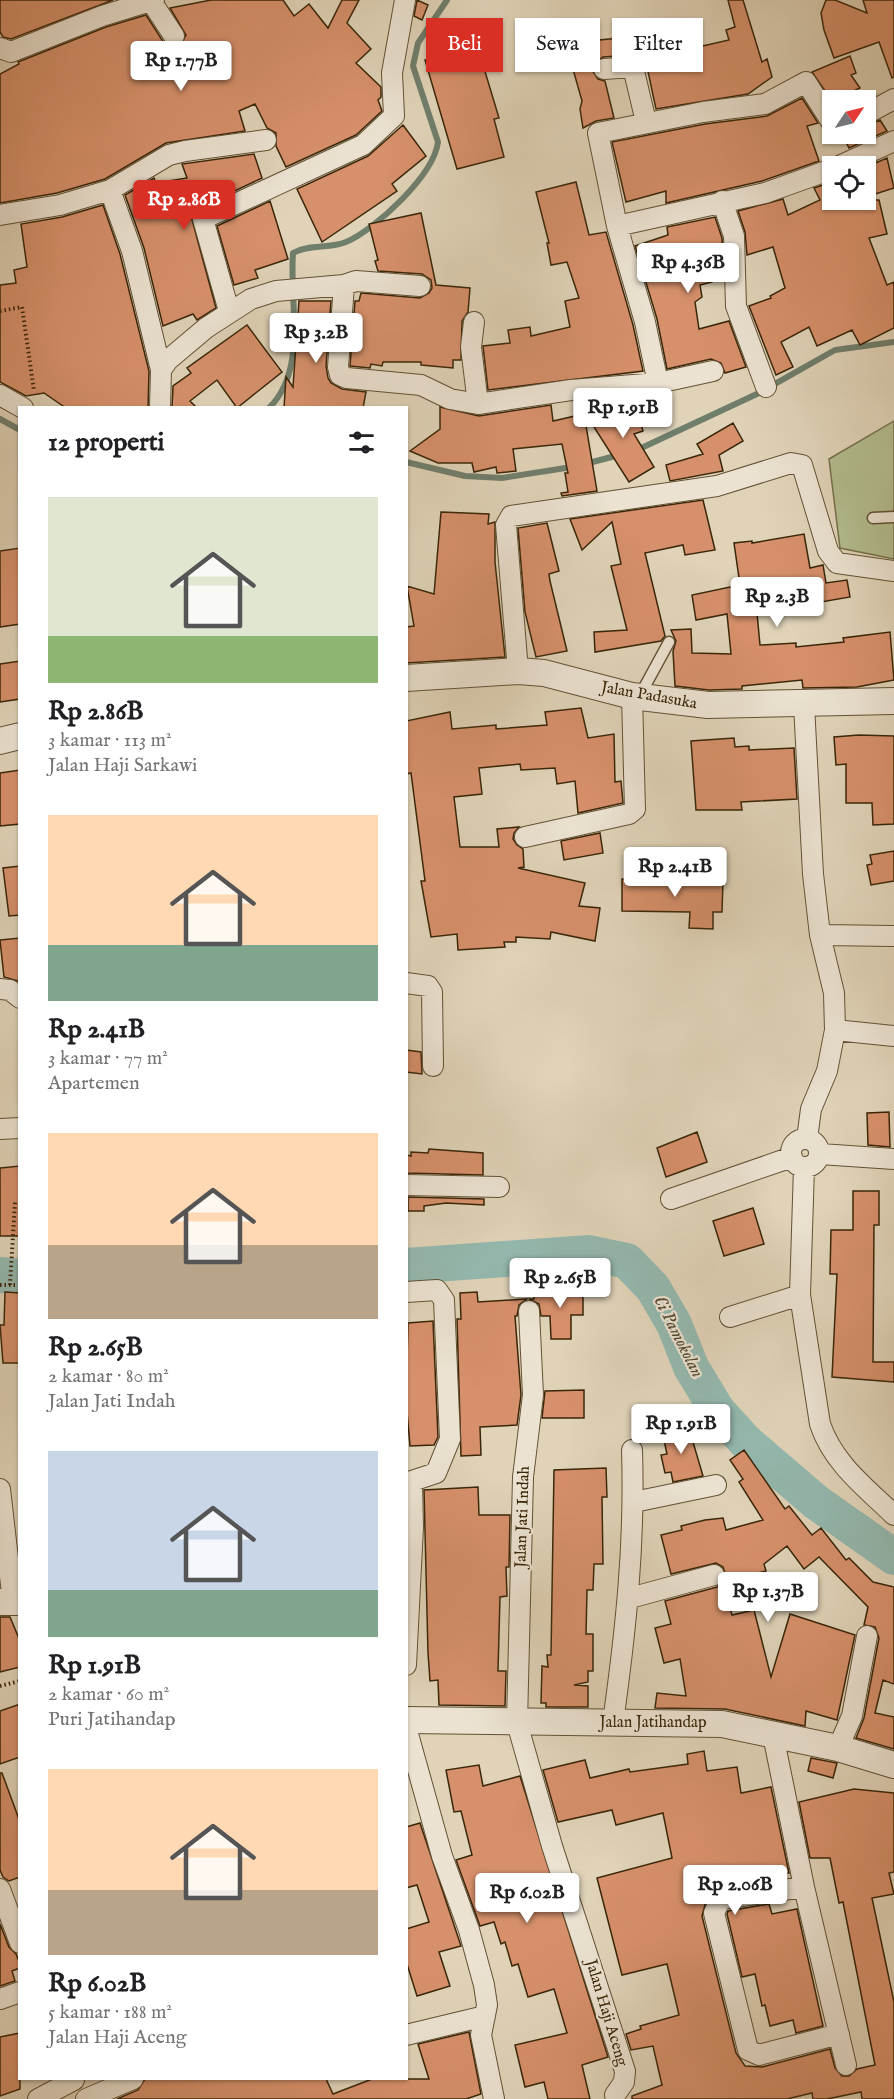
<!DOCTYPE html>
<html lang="id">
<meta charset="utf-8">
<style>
body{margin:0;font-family:"IM FELL English",serif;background:#f2f2f2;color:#202124;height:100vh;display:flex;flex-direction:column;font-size:22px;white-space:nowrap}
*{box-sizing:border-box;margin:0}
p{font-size:20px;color:#757577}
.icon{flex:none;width:33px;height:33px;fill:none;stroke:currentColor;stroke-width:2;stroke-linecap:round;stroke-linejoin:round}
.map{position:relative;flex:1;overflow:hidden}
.sheet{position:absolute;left:18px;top:406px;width:390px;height:1674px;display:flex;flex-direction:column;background:#fff;border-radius:0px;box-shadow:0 2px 4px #0004}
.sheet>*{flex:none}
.banner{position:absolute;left:426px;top:18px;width:378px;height:54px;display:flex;gap:12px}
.needle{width:39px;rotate:55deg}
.buttons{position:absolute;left:822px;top:90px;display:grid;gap:12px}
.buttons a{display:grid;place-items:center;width:54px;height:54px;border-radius:0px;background:#fff;box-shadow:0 2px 4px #0004;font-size:30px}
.price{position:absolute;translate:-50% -51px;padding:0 14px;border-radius:6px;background:#fff;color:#222;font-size:20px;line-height:39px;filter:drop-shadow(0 2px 3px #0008)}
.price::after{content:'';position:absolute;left:50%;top:36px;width:18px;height:14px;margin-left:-9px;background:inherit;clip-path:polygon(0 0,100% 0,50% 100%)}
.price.active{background:#d93025;color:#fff}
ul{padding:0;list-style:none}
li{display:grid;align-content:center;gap:12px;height:318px;padding:0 30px}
li span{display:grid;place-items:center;height:186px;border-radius:0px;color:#555}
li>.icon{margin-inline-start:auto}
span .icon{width:108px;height:108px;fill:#fffc;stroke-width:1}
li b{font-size:26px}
h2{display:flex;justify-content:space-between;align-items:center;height:72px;padding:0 30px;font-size:26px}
.chip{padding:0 21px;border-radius:0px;background:#fff;box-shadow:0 2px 4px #0004;font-size:21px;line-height:54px}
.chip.active{background:#d93025;color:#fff}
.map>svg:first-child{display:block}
</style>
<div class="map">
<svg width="894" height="2099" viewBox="0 0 894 2099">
<rect width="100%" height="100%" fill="#e0d3b8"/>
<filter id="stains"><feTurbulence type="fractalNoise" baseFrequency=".00333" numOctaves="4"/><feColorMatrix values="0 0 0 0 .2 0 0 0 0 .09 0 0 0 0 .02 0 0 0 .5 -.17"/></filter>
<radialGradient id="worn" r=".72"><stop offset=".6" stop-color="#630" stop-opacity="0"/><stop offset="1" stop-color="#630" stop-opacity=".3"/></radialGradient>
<path fill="#b3bc8e" stroke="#76714c" stroke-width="1.5" d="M894,421V559L840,548L829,459Z"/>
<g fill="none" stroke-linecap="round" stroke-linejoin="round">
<path stroke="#707e6c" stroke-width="6" d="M269,408C308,370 289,302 293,253C309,244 329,249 346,242C376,229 434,175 438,142L413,66L418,43L447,0
M0,419L20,430
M637,450L759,393L835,350L894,342
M406,462L465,476L502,478L572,467
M585,464L619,455"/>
<path stroke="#94b8ae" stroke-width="36" d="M406,1266L589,1253L627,1261L653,1288L674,1324L691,1367L717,1410L746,1442L816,1502L894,1557
M0,1275L20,1277"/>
</g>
<path fill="#d6906b" stroke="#3a2609" stroke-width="1.5" d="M0,0H113L11,39L3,37L0,32Z
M211,0H283L294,16L309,4L328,28L342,0H359L347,23L371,49L356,63L381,87V97L378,100L382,111L356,135L286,167L276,146V133L267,128L255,104L239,111L245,131L166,143L105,179L57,193L0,203V74L19,64L18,62L106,27L146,15L164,43L169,47L180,46L186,35L170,8Z
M417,0L428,5L422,20L414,16Z
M728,0H743L762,62L767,59L772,77L748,94L656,109L646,62L633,55L603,57L594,63L592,70L598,79L605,81L614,118L596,121L583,128L580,109L582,101L571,62L573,48L599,42V40L664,34V30L684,29L685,50L729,40L726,30L735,27Z
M826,0H835L867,13L863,0H894V77L892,78L879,42L834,58L824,30L821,13Z
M477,45L499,118L494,119L504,157L457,169L425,60Z
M850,56L856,73L851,75L860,88L832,101L812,72Z
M802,98L818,123L807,126L819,161L762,181L666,203V191L626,202L612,142L705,124L767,116Z
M880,120L887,131L849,148L842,134H866V126Z
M403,125L426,156L392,184L397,191L322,242L297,189L368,156Z
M254,154L262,178L198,208L191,216L216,308L197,320L193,314L163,326L144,248L125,195L154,178L156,183L187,178L182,164Z
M887,158L894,188L866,197V167Z
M576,182L589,235L606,232L633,325L643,371L488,390L483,346L510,343L508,330L530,327L531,336L570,327L565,301L579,298L567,262L551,265L547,243H549L536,192Z
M832,182V200H879L887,234L869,238L887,285L894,282V328L860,345L852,330L817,346L809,327L781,342L793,367L776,375L749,306L771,298L770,296L785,288L773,247L747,255L745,232L738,211L783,199L788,215L820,200L814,188Z
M270,201L288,259L255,270L258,278L234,285L217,226Z
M103,205L120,254L149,371L148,408H66L44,393L26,396L0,382V285L16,283L14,270L27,267L21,224L62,217Z
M421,213L436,285L470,288L468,312L462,321L461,360H453V368L421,365V362H383L382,366L371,364L370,368L350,366L355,301H359L361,293L420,298L429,293L432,288L431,280L422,274L378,271L375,261L378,260L369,224Z
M715,217L722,238L723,268L710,273L712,282L700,285L702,297L695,302L699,329L729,321L746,367L725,373L721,363L711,359L667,369L657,319L635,246L668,235L667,227Z
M299,301H331L326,366L328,378L331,383L342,389L366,392L363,408H284L286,377L293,387Z
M247,325L282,372L237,408L217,380L190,401L197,408H172L173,386L191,373L187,368Z
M636,404L643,431L634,434L654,467L629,482L587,416Z
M551,405L553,421L584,414L597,491L562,496L561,493L568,492L565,473H568L562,444L513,449L516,471L497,473L496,467L474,472L472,463H438L410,451L440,429V407L479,416Z
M733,423L743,441L719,455L723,471L670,481L666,465L703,454L697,444Z
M703,500L715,550L685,555L683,545L645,553L665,636L661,641L595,652L594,632L627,630L611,566L621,564L612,522L582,550L570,519Z
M441,512L489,514L488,524L495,522V562L505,657L406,663V627L414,626L407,586L434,594Z
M547,523L559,571L549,574L550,581L567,651L536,657L525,612L518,528Z
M804,534L810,568L823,565L826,583L847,580L850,597L757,613L760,645L796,643V647L844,642L843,638L890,632L894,680L857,687L803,688L802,680L742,686V689L709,690L675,686L673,651L676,641L671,630L691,629L692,653L731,654L727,614L696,620L692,595L740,585L734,543L752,541V543Z
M20,548V624L0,627V551Z
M20,661V699L0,702V664Z
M581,708L588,738L614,734L615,782L621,781L623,803L578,813L575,781L557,784L555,768L521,770L520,764L479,768L482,794L454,797L460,847H499L497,829L519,827L514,833L513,839L517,845L523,849L524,867L518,868L585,883L579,906L600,908L595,941L551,932L550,939L516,937V942H504L505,947L458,950L457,934L431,937L421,881H425L411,773L406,774V721L450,712L452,729L496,725V729L547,725L545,712Z
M859,735L894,736V824L873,825L872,803H846V764L836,765L834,737Z
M734,738L735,747L749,746V750L794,748L797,799L741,802L742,810H696L691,741Z
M20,770V824L0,826V773Z
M600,833L603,853L564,860L561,841Z
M894,851V881L871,885L867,865L872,864L870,855Z
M20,866V915L9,916L3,868Z
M622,879L723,880L722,912H713V929L689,928L690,912L622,911Z
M20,938V981H18L4,977L0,940Z
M406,1050L421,1052L422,1074L406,1072Z
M889,1112L890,1147L868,1145L867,1113Z
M697,1132L707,1162L666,1177L657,1148Z
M429,1149L483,1153V1175L406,1173V1155L411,1156V1152L428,1153Z
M20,1166V1236H0V1168Z
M853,1191H879V1225H874L873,1362H894V1382L832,1377L837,1274H830L831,1230H853Z
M408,1197L484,1199V1205L446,1203L424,1206V1211H408Z
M753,1208L764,1244L724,1256L713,1221Z
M583,1288V1315H571V1339H551L550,1316H541L539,1304L529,1299H534V1289Z
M5,1292L20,1293V1363H3L0,1325H4Z
M477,1292L478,1302L527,1299L519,1305L517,1316H515L521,1395L517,1425L480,1427L481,1455L461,1456L457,1319H461L460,1293Z
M433,1321L438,1437L434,1445L410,1446L406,1400L408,1323Z
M584,1390V1418H542L545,1391Z
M688,1425L703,1476L673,1482L671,1472L665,1473L661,1455L667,1454L662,1431Z
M744,1450L785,1509L789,1506L812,1535L821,1528L846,1560L849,1558L873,1582L894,1587V1684L883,1680L875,1713L894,1717V1749L856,1738L864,1718L879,1638L875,1627L864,1625L868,1607L819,1557L804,1569L787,1546L764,1564L766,1571L745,1576L746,1580L724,1586L732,1615L754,1610L771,1677L790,1614L855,1635L837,1720L806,1711L805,1726L725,1709L655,1708L657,1693L686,1696L680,1659L664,1663L655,1628L671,1624L665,1601L717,1587L726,1577L723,1567L716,1563L671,1574L661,1535L682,1530L681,1526L705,1520L723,1518L726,1530L763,1520L739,1482L743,1479L730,1460Z
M606,1468L607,1497H602L603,1564H594L593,1590H587L586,1634H593V1671H588V1682L574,1685L588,1686V1707H546V1703H541L542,1666L548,1667L547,1655H551L554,1470Z
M478,1487L479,1515H510L509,1567H506L507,1596L500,1597L498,1671H506L505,1706L439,1705L438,1680L430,1681L428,1653L424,1490Z
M0,1617H10L20,1641V1667L0,1672Z
M20,1704V1757L0,1764V1711Z
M704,1751L707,1771L737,1767L741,1793L771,1787L789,1873L761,1878L760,1872L698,1882L705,1905L702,1916L736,2053L745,2066L762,2067L830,2049L835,2068L842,2076H849L857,2069L875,2065L843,1902L839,1903L830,1858H810L799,1802L854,1789L894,1793V1872L889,1873L894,1894L872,1898L894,2002V2099H862L861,2092L827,2099H813L812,2093L787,2099H632V2096L662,2085L653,2046L631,2050L626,2034L641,2029L640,2026L679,2015L667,1964L622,1975L597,1878L672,1858L663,1813L616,1825L612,1810L558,1822L543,1770L585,1760L590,1778L629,1769L630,1772L688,1764L687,1754Z
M811,1758L837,1763L833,1778L808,1771Z
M479,1765L483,1786L520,1776L608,2057L582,2065L590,2099H548L544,2082L525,2087L515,2045L567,2033L554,1989L528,1997L518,1964L512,1966L505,1942L501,1944L494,1922L480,1926L456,1860L472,1855L461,1811L454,1812L446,1770Z
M0,1773H2L20,1822V1877L9,1881L3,1877L0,1870Z
M420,1823L461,1946L439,1952L450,1986L417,1996L406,1961V1929L429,1922L417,1885L406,1888V1827Z
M769,1904L772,1914L797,1909L823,2026L796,2033L793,2020L770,2026L765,2005L762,2006L755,1974L742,1977L727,1914L728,1911Z
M0,1924L9,1947L16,1954L20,1964V1968L12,1971L15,1981L0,1986Z
M469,2032L481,2094L466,2099H117L138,2090L145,2079H326L333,2094L372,2079H429L418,2044Z
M20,2033V2089L0,2096V2037Z"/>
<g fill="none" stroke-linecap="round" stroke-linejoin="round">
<defs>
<path id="service" d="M873,518L894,517
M639,697L669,642"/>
<path id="minor" d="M151,1L174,36
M0,48L11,52L102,16L154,0
M604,69L633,67L646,122
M866,114L894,99
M839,166L894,141
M110,190L132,251L161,370
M722,201L734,236L736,306L766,387
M0,215L60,205L110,190L169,155L185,151L266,140
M617,226L765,193L832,169
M344,285L338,367L340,375L347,378L421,385L450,399L478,404L571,390L658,383L713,371
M229,311L203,219L363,145L394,116L392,73L405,0
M474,322L471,347L478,404
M658,383L645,322L617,226L598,133L703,112L765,104L806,82L832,123
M0,395L23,408
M160,408L161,370L168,360L206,328L251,299L276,291L344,285L356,281L420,286
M518,671L506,525L511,516L717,486L791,463L802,465L828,551L837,563L894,571
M804,705L813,874L820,935L834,993L835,1030L827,1071L811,1109L807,1139
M525,837L629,814L635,809L632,696
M820,935L894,936
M406,983L428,986L432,992L433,1066
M0,989L10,990L20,998
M835,1030L894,1036
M0,1129L20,1128
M791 1153a14 14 0 1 1 28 0a14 14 0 1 1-28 0Z
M820,1154L894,1159
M804,1167L800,1295L820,1424C833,1463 865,1487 894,1515
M406,1185L499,1187
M671,1199L792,1157
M406,1292L437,1290L444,1300L450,1439L436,1473L406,1483
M529,1311L533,1395L523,1477L517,1723L552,1846L625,2071L624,2082L615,2095
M730,1317L800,1295
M0,1489L13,1602
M634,1502L716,1485
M630,1598L714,1575
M406,1665L413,1527L412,1483
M613,1722C626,1629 635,1544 632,1450
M406,1727L442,1856L469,1930L484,1985L487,2005L481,2035L494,2099
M773,1735L804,1887L846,2065
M838,1748L852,1716L867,1636
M804,1887L721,1899L714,1913L748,2050L759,2055L839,2034
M0,1889L20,1943
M0,1999L20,1992
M406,2035L485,2016
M38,2099L74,2080
M86,2099L133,2079"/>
<path id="tertiary" d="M406,678L518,671L544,673L632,696L708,705L894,701
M0,741L20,736
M0,1602H20
M406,1720L722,1724L838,1748L894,1765"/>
</defs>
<use href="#service" stroke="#645135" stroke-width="13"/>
<use href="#minor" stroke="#645135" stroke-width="22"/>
<use href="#tertiary" stroke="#645135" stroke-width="28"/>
<path stroke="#3a2609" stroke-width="4" stroke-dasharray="1.5 3" stroke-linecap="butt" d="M0,311L22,307L34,391
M0,1285H20
M10,1285L15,1202
M0,1686L20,1681"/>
<use href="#service" stroke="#ebe2d1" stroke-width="10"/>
<use href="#minor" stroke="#ebe2d1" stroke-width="20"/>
<use href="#tertiary" stroke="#ebe2d1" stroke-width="26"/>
</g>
<g text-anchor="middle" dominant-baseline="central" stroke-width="4.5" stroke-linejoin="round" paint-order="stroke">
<g font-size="16" fill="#3a2609" stroke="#ebe2d1">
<text transform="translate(649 696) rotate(10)">Jalan Padasuka</text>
<text transform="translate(523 1517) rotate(-88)">Jalan Jati Indah</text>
<text x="653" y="1723">Jalan Jatihandap</text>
<text transform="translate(606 2013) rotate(73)">Jalan Haji Aceng</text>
</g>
<g font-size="18" font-style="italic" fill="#504a32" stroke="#ebe2d1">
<text transform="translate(678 1337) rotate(63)">Ci Pamokolan</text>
</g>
</g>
<rect width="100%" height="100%" filter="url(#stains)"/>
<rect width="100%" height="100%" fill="url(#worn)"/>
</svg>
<div class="buttons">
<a><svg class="needle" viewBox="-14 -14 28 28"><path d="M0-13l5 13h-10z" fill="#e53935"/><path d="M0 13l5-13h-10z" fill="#757577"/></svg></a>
<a><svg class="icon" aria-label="locate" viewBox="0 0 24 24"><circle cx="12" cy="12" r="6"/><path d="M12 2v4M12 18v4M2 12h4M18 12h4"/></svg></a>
</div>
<b class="price" style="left:181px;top:92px">Rp 1.77B</b>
<b class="price active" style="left:184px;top:231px">Rp 2.86B</b>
<b class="price" style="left:688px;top:294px">Rp 4.36B</b>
<b class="price" style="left:316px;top:364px">Rp 3.2B</b>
<b class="price" style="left:623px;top:439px">Rp 1.91B</b>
<b class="price" style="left:777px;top:628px">Rp 2.3B</b>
<b class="price" style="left:675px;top:898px">Rp 2.41B</b>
<b class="price" style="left:560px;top:1309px">Rp 2.65B</b>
<b class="price" style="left:681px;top:1455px">Rp 1.91B</b>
<b class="price" style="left:768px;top:1623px">Rp 1.37B</b>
<b class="price" style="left:735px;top:1916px">Rp 2.06B</b>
<b class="price" style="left:527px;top:1924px">Rp 6.02B</b>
<div class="banner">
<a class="chip active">Beli</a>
<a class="chip">Sewa</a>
<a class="chip">Filter</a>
</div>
<section class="sheet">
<h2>12 properti<svg class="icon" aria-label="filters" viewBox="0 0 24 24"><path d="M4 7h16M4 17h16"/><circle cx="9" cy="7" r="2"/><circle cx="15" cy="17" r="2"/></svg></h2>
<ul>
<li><span style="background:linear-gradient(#dfe7d0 75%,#8fb573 0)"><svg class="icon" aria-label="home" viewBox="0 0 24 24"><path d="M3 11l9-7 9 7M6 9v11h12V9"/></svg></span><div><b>Rp 2.86B</b><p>3 kamar · 113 m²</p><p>Jalan Haji Sarkawi</p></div></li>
<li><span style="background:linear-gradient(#ffd9b3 70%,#7fa58c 0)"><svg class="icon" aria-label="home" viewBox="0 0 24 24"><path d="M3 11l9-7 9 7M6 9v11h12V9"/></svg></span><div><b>Rp 2.41B</b><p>3 kamar · 77 m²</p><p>Apartemen</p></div></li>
<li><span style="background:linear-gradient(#ffd9b3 60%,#b9a48a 0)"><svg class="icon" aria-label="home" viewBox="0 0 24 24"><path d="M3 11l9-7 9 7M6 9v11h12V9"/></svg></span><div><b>Rp 2.65B</b><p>2 kamar · 80 m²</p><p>Jalan Jati Indah</p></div></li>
<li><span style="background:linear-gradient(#c9d6e8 75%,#7fa58c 0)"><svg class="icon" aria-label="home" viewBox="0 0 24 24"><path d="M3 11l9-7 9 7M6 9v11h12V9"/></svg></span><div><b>Rp 1.91B</b><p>2 kamar · 60 m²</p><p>Puri Jatihandap</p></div></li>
<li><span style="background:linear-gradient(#ffd9b3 65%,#b9a48a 0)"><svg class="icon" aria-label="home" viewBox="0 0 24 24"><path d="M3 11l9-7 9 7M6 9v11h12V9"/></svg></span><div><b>Rp 6.02B</b><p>5 kamar · 188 m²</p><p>Jalan Haji Aceng</p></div></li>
</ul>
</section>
</div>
